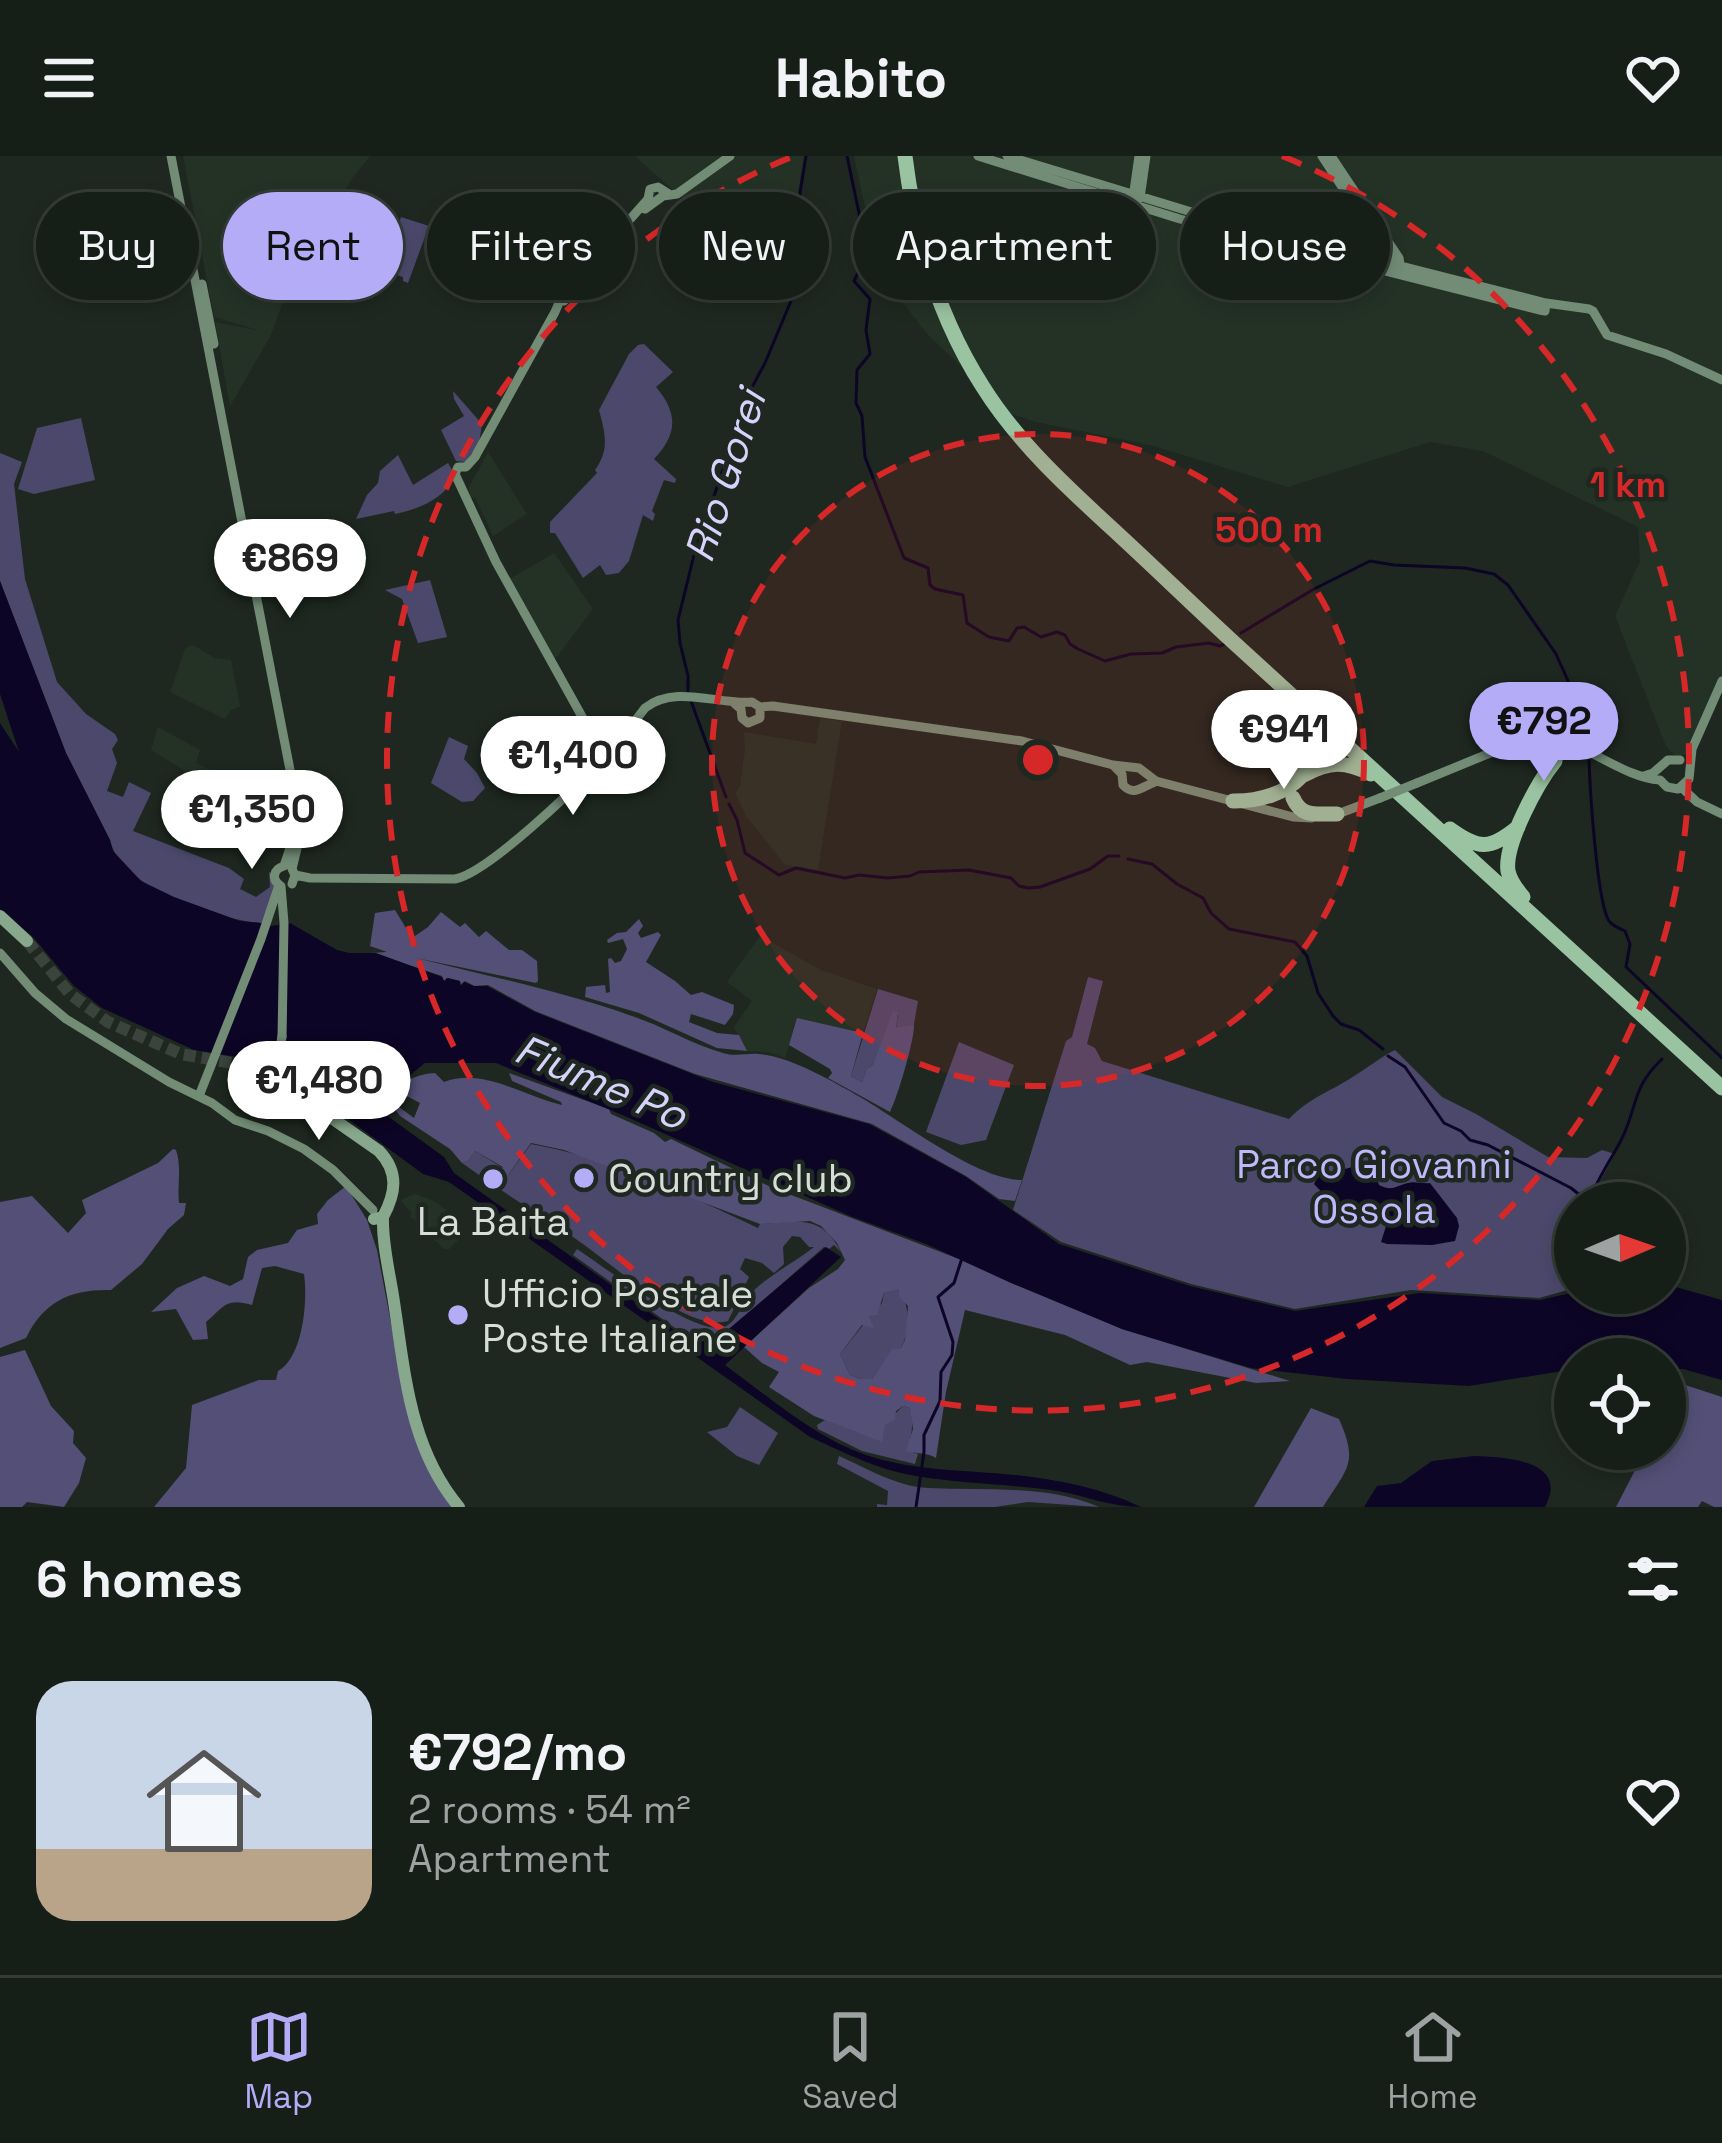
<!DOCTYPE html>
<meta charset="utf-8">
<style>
body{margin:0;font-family:"Space Grotesk",sans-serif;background:#1f2721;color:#f1f3f6;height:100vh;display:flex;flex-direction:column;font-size:45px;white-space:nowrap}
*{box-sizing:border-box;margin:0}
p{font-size:39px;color:#9ea2a2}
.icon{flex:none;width:66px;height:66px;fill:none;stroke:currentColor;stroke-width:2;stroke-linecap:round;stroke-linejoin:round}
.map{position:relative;height:1351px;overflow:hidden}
.drawer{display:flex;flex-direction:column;background:#161e18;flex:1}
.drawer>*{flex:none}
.guide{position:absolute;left:36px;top:36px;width:1650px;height:108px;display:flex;gap:24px}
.needle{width:78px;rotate:88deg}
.buttons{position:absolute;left:1554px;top:1026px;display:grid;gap:24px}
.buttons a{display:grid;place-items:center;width:132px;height:132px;border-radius:50%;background:#161e18;box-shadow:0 6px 18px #0003,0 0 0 3px #353c37;font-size:60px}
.price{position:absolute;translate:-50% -102px;padding:0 27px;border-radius:42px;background:#fff;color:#222;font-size:39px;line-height:78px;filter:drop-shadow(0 3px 6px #0008)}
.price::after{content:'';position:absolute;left:50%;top:72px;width:36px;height:27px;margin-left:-18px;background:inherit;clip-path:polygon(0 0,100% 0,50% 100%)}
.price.current{background:#b5acf8;color:#111}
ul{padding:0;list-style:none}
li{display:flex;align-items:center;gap:36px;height:300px;padding:0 36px}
li span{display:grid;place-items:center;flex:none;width:336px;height:240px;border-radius:36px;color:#555}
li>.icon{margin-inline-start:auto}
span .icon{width:144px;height:144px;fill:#fffc;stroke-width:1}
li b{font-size:51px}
h2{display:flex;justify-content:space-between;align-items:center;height:144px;padding:0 36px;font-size:51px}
.pill{padding:0 42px;border-radius:54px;background:#161e18;box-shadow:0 6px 18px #0003,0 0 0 3px #353c37;font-size:42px;line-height:108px}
.pill.current{background:#b5acf8;color:#111}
header{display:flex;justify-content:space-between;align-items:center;height:156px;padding:0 36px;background:#161e18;font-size:54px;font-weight:700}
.tab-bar{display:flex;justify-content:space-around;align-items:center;height:168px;border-top:3px solid #353c37;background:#161e18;font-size:33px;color:#9ea2a2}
.tab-bar a{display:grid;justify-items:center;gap:6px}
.tab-bar .current{color:#b5acf8}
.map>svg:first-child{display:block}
</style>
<header><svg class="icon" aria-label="menu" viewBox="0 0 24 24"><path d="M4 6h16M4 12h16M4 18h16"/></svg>Habito<svg class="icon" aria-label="heart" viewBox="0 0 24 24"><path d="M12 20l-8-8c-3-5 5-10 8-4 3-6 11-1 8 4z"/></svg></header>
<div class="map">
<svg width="1722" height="1351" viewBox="0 0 1722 1351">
<rect width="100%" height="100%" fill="#1e2820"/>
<path fill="#243226" d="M183,0H370L353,21L333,54L282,148L271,179L230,250L215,166L261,175L214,161Z
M635,0H804L798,37L807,87L804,109L791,141Z
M854,0H1722V518L1687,598L1675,600L1666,590L1615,460L1640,405L1638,371L1483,295L1430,286L1288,331L1150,289L1036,266L1012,258L928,179L896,138H884Z
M488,296L527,358L493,380L475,341L471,342L468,333Z
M554,397L593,453L556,502L552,499L510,423Z
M193,489L215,502L231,504L240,550L231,554L225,563L170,536L185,493Z
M820,562L842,565L818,714L785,709L746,660L735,637L740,630L745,594L744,576L816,588Z
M158,571L200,594L196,607L212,615L206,628L151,594Z
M760,780L821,814L877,833L863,877L797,863L785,902L769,896L747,895L734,871L752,845L727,826Z
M415,1038L432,1044L445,1053L465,1077L449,1093H444L410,1060L412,1057L400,1044Z"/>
<path fill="#4c486b" d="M401,61L429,70L408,127L403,125V121L385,115Z
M644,188L673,216L656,231C678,257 678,278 654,303L676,323L675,327L664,324L652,355L655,358L653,365L643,359L629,405L619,417L606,419L600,409L583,422L555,377H550V366L597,317L595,314C610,293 605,277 599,254L629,198L638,189Z
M453,235L482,268L479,288L465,306L456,305L441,274L464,260L454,243Z
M81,262L95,324L34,338L18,333L37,272Z
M0,297L22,306L14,328L25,423L57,526L86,558L115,578L118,584L112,593L117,607L107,635L123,641L129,626L151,637L133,675L229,712L244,723L240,733L256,741L270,731L269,716L273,718L276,729L262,767C218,764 121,733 110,684L66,597L0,425Z
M398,299L413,329L448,307L452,314L451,328C436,346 418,353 395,358L394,355L356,363L367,339L378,327L380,315Z
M430,424L447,481L418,487L402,443L385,434Z
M449,581L468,590L464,603L477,617L485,632L473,645L462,646L431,627Z
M1088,821L1103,825L1087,888L1095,892L1102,905L1289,963C1310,941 1330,936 1354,920C1368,912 1380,901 1395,894L1442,941L1476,958L1548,1001L1587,1002L1602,994L1615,998L1588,1047H1575V1132L1539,1142L1411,1134L1295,1153L1191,1128L1061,1086L1013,1054L1066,885L1072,881Z
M878,833L918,845L914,868L896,873L898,857L873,909L867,912L862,926L851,920Z
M959,886L1014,909L986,984L961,989L926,976Z
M531,988C610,1002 686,1038 758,1072L760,1068C798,1066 821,1057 841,1096L834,1089L829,1093L824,1091L724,1178L696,1187L573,1099L577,1093C603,1110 696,1181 724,1171C738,1166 742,1145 753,1135C771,1118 795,1106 814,1091H809L800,1081L792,1080L783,1091L784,1108L774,1117L762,1107L745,1102L740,1113L749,1121L728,1165C686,1177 608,1104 573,1081C536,1057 498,1033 462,1007L468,1005L475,995L503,1012L501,1029Z
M900,1132C909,1151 911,1173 901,1192L892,1194L872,1223H861L850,1219L840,1198L863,1169L872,1168L869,1160L882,1147L884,1137Z
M903,1250L910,1252C914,1268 912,1279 907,1294L918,1298L915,1308L862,1295L818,1273L817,1269L825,1264L881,1285L885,1268Z
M740,1251L778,1277L759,1309L737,1300L707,1276L727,1271Z
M839,1300C866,1312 898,1331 928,1332C985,1335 1046,1328 1099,1351L1028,1346L995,1351H877V1348L887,1349L888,1335L837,1308Z"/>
<path fill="#544f76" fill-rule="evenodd" d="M395,754L412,782L428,771L441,756L460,771L465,767L479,781L486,775L509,794H522L537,805L538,825L536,827L416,802C488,820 560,835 629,859C661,869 691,888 723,897C735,901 747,897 759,898C789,900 834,926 860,941C900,964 977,1024 1022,1024L1015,1045L999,1043L966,1020L872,968L695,918L535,855L488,829L474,830L465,825L460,829V825L448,822L444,825L442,820L372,797L387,796L370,790L375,757Z
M639,763L643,770L638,777L641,782L658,776L661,779L646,806L675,825L691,839L702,836L734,849L733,858L725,869L691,858L689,866L717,877L739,879L747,895L717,892L639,857L585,841L586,831L605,829L606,837L610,836L608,803L611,802L615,807L621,805L627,793L623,783L608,787L607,784L617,777L626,776Z
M893,855L898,856L896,872L914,868C915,882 898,940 890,956L828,922L832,917L830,913L789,889L797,862L863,877L851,920L862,926L867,912L873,909Z
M394,913L391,925L398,929C411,923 418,918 435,917L444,926C482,911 524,940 562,949L561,946L512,925L509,917L609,953L611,958L654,977L665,986L671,983L773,1032L959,1103L1122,1173L1290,1225L1256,1227L1147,1206L1130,1209L1065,1179L965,1154L946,1236L936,1302C926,1296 917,1298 906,1295L913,1273L910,1252L903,1250L896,1255L895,1263L885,1269L882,1286L814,1260L769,1231L779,1216L762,1207L744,1191L809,1132L838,1113L845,1104L837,1087L821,1070L810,1065L760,1068L564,994L531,987L501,1029L495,1026L503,1011L475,995L468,1005L462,1007L450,993L400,960L394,952L399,951L414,962L420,947L401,937V932L364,915ZM899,1133V1141L908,1150L905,1184L901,1192L892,1193L872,1223H861L850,1219L840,1198L862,1169L874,1172L869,1160L877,1159L884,1137Z
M173,993L176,994C182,1012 177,1029 179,1047H186L184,1059L168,1073L142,1108L111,1134C71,1133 44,1145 26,1182L0,1192V1046L32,1040L68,1077L86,1057L82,1044L158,1007Z
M346,1030L367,1064L377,1094L408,1256L453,1351H154L186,1312L192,1249L259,1224H276L278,1215C303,1201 308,1145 304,1118L275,1110L262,1112L252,1149C225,1141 224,1151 206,1166L208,1183L193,1184L176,1153L151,1156L177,1132L204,1120L230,1130L243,1123L248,1101L257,1094L288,1087L297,1074L318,1068L317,1058L328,1044Z
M25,1194L51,1250L74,1275L73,1287L86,1302L79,1327L64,1351L27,1346L22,1351H0V1201Z
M1673,1225L1722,1241V1351H1714L1702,1345L1698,1351H1616L1646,1293H1665V1246Z
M1311,1252L1339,1263C1359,1308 1347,1312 1323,1351H1254Z"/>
<path fill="#0d0525" d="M0,425L66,597L110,684L113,695L141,725L174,741L240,765L262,767L271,770L290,767L337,794L349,797H376L442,821L444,825L447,822L460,825L461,830L464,826L474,830H487L535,856L713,926L869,968L966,1021L1059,1088L1190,1130L1295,1155L1420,1137L1540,1144L1575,1136L1665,1137V1128L1722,1144V1224L1683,1213H1665V1203H1575V1213L1469,1230L1347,1223L1251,1212L1122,1173L1011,1127L926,1088L850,1060L620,958L496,907H425L398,929L391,926L396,911L353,915V935L444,1001L454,1017L694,1188L724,1177L826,1091L841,1101L725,1209C769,1241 814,1281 866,1299C913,1315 966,1314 1015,1319C1059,1324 1101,1332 1141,1351C1111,1351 1086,1340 1058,1335C1011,1328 963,1328 916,1320C878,1314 845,1297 810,1281L449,1026L423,1018L314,938L311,913L194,894L102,852L74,830L33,781L0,753V567L19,596L0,538Z
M1356,1004L1375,1015L1379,1029C1393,1036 1395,1030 1408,1027C1414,1025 1423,1028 1430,1027L1457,1062L1459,1070L1455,1085L1432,1089L1387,1088L1381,1086L1387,1067L1381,1062L1351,1069L1355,1056L1329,1044L1314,1028L1320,1017H1331L1352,1011Z
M1474,1300C1505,1301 1570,1304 1545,1351H1364L1377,1330L1401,1327L1432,1305Z"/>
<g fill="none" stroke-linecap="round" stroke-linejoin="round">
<path stroke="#0d0525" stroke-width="3" d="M847,0L866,90L865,102L854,125L870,143L866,174L870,198L857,214L856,247L862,260L865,301L904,402L928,412L930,429L935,433L963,439L967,467L989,481L1009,485L1017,472L1024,471L1041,481L1057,476L1065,479L1070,488L1078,493L1105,505L1131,498L1162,497L1176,491L1209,487L1220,490L1227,487
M1241,477L1314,433L1370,405L1394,409L1465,412L1494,418L1508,429L1556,498L1569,527L1586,589
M688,536V520L680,487L678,464L694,399L749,237L765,207L806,109L809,87L800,37L806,0
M691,545L726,641
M1589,605C1590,633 1597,747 1609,765C1614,771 1619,772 1625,775L1630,788L1626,811L1722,902
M729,648L737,664L745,697L779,719L796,712L845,722L859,719L888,722L910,720L919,716L969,714L1011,722L1019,730L1028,732L1040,731L1090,713L1108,700H1119
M1128,703L1152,708L1177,728L1203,742L1211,757L1229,773L1295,786L1307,800L1318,837L1333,860L1341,868L1359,874L1383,893
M1388,900L1405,911L1444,967L1461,975L1470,984L1488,989L1571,1032L1581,1040L1584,1047
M1589,1047C1596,1023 1613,1002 1624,978C1638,946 1633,931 1662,903
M916,1351L924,1296V1279L940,1245L941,1216L952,1199L953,1186L938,1141L954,1127L962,1102"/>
<path stroke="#3a433c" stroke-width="12" stroke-dasharray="12 6" stroke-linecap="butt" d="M27,785L70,838L108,866L181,898L255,911L289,932"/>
<path stroke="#728c76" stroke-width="9" d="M171,0L297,650V671L284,710C273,713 271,724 281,730L284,767L282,882
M978,0L1180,63L1539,154L1545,155L1546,147
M1007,0L1208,61L1546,147L1589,153L1593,155L1607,179L1666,198L1722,224
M1322,0L1391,106
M1331,0L1399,102L1401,114
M1133,42L1139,0
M1140,42L1146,0
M645,53L663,40L677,38L730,0
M202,128L214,188
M564,145L585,118
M735,548L741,553L742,562L748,567L760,562V551
M1515,591L1529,592L1548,606L1567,597L1585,598
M605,602L496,406L455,318L458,311H466L475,301L555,156L562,140L560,126L563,118L571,115L578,118L586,113L648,43L650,33L658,31L669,38
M1113,609L1122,618L1123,629C1134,641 1143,630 1155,626
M1644,620L1653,617L1668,604H1680
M1417,627L1517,586L1550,581C1562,587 1574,589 1587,595C1610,606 1634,622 1660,624L1667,631L1678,633L1689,623L1692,593L1722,525
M1681,631L1697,646L1722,658
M1335,659L1380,642
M295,719L310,722L455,723C488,717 576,631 603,604C618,588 631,570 645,552C675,528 718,549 752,546L760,551L773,550L1022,585L1113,609L1139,612L1156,625L1293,661L1312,662
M292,728L295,719L292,713L301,676
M0,797L35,837L66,863L169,926L212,947L235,964L268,975L304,993L333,1014L373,1054
M283,899L288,922L302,936"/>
<path stroke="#87a88c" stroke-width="12" d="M0,760L27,785
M293,935L379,995C399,1016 396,1037 383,1061L374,1063
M383,1061C382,1089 390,1118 394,1146C405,1218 410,1293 459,1351"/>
<path stroke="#9ac3a1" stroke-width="15" d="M905,0C915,82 938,161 983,231C1018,287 1069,333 1118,378C1156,413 1193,449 1231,484C1394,634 1559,782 1722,932
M1304,619C1330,605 1345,605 1371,618
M1293,642C1302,663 1318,657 1337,658
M1233,645C1287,646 1338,610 1300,553
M1450,673C1479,694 1490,694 1518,671
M1523,741C1517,734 1510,725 1508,715C1504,688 1538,626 1555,605"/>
<path stroke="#728c76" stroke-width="9" d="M1380,642L1417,627
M282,880C277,902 278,922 292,940
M199,940L261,783L279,729"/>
</g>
<circle cx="1038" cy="604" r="326" fill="#d62828" fill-opacity=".12"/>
<g fill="none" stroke="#d62828" stroke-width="6" stroke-dasharray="21 15">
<circle cx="1038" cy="604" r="326"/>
<path d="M1282 0A651 651 0 1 1 794 0"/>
</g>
<g fill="#b5acf8" stroke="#1e2820" stroke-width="4.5">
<circle cx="584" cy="1022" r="12"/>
<circle cx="493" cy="1023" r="12"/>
<circle cx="458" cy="1159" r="12"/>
</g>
<g text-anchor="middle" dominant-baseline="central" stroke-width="9" stroke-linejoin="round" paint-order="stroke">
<g font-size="39" fill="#bfb8fb" stroke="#1e2820">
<text x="1374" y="1008">Parco Giovanni<tspan x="1374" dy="45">Ossola</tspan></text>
</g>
<g font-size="39" fill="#d7ddd8" stroke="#1e2820" text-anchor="start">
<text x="608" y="1022">Country club</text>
<text x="493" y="1065" text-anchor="middle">La Baita</text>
<text x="482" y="1137">Ufficio Postale<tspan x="482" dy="45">Poste Italiane</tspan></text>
</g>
<g font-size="42" font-style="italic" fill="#d6d2fb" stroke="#1e2820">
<text transform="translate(725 320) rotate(-72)">Rio Gorei</text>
<text transform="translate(601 926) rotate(23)">Fiume Po</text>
</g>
</g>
<circle cx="1038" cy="604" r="18" fill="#d62828" stroke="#1e2820" stroke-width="6"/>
<g font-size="36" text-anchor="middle" font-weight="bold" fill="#d62828" stroke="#1e2820" stroke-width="9" stroke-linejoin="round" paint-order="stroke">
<text x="1628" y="341">1 km</text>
<text x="1269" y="386">500 m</text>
</g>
</svg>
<div class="buttons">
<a><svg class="needle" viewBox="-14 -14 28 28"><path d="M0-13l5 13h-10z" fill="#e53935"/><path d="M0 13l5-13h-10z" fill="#9ea2a2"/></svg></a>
<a><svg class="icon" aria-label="locate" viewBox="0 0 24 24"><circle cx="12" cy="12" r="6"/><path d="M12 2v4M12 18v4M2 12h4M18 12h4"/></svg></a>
</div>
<b class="price" style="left:290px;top:465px">€869</b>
<b class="price current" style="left:1544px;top:628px">€792</b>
<b class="price" style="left:1284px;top:636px">€941</b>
<b class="price" style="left:573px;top:662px">€1,400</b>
<b class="price" style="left:252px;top:716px">€1,350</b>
<b class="price" style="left:319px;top:987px">€1,480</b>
<div class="guide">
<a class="pill">Buy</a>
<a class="pill current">Rent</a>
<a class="pill">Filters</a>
<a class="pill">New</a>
<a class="pill">Apartment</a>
<a class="pill">House</a>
</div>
</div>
<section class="drawer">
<h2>6 homes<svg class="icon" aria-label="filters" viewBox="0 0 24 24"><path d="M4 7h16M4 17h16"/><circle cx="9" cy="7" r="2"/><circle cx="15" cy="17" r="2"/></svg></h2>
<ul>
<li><span style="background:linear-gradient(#c9d6e8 70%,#b9a48a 0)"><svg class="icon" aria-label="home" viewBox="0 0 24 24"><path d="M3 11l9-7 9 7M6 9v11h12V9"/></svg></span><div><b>€792/mo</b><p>2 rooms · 54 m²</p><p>Apartment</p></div><svg class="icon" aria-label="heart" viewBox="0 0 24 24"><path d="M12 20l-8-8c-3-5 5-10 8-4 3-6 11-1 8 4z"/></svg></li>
</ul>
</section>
<nav class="tab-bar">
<a class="current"><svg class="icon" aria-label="map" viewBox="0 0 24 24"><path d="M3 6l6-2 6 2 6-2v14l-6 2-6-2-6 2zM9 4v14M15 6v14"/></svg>Map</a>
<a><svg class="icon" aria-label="saved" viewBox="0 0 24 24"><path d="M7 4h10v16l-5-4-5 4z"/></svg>Saved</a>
<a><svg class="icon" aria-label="home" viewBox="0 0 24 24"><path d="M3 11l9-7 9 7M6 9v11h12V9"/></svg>Home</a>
</nav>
